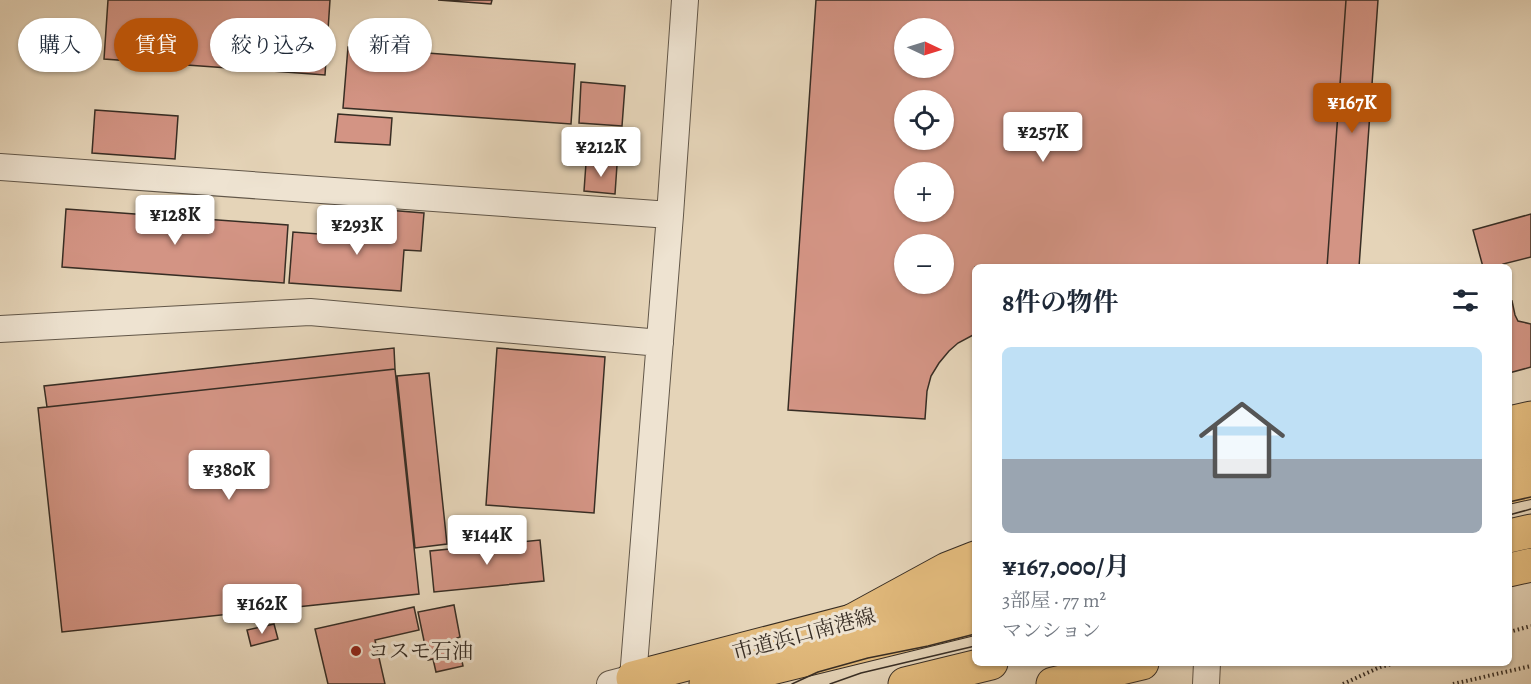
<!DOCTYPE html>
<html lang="ja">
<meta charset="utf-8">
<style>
body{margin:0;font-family:Alegreya,"Noto Serif JP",serif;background:#f6f6f7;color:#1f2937;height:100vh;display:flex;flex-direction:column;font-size:22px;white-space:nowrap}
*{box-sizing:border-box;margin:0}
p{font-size:20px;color:#747a83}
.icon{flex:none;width:33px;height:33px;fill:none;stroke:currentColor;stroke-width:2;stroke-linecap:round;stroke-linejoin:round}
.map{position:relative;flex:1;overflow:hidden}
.drawer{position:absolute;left:972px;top:264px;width:540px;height:402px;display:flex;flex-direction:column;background:#fff;border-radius:9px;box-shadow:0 2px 4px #0004}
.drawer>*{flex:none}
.banner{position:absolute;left:18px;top:18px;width:570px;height:54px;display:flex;gap:12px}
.needle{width:39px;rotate:94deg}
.fabs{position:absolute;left:894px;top:18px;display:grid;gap:12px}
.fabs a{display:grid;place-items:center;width:60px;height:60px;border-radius:50%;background:#fff;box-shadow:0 2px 4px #0004;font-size:30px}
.price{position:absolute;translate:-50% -51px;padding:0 14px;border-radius:6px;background:#fff;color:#222;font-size:20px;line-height:39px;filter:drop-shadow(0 2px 3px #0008)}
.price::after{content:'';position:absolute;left:50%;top:36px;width:18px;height:14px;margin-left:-9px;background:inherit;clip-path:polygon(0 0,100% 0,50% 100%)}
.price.on{background:#b45309;color:#fff}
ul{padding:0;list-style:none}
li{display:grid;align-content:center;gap:12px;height:318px;padding:0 30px}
li span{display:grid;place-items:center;height:186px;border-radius:9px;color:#555}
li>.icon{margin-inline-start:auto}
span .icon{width:108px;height:108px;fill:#fffc;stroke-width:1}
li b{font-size:26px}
h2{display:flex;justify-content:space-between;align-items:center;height:72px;padding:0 30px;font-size:26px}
.pill{padding:0 21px;border-radius:27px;background:#fff;box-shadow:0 2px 4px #0004;font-size:21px;line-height:54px}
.pill.on{background:#b45309;color:#fff}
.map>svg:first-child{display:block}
</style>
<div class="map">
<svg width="1531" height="684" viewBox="0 0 1531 684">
<rect width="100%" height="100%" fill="#e5d4b8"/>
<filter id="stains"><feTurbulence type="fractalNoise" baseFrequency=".00333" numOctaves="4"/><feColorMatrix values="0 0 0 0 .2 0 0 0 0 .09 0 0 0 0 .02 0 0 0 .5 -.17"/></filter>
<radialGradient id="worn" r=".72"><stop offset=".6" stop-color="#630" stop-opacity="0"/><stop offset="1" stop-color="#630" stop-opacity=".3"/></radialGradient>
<path fill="#d39484" stroke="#372d24" stroke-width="1.5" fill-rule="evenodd" d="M108,0H330L325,75L104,59Z
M438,0H492L491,4Z
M816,0H1346L1327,267H975V334L958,343L949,351L939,363L931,376L927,391L925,419L788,410ZM904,28H944V68H904ZM904,100H944V140H904ZM904,172H944V212H904ZM904,244H944V284H904Z
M1346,0H1378L1359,267H1327Z
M348,47L575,64L571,124L343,108Z
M581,82L625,86L622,126L579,123Z
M95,110L178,116L175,159L92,153Z
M338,114L392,118L390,145L335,142Z
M586,163L617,165L615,194L584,191Z
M66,209L288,225L284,283L62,267Z
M387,210L424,213L421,251L404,250L401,291L289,283L293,232L385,239Z
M1531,214V257L1503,264V267H1483L1473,230Z
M1512,301L1515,315L1518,321L1531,324V367L1509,373V302Z
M394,348L395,369L47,407L44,386Z
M497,348L605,357L594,513L486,505Z
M395,369L419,594L62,632L38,408Z
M429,373L447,544L415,548L397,376Z
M540,540L544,581L434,592L430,551Z
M454,605L460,637L457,638L463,666L436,672L433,659L428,660L418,612Z
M414,607L419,630L375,640L385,684H328L315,629Z
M274,624L278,639L251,646L247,630Z"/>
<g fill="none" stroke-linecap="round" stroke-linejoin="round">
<defs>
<path id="minor" d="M0,167L670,215
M0,329L310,312L660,343
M610,684L633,678L670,215L685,0
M1206,684L1207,663"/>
<path id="major" d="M1509,454L1531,449
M1509,570L1531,565
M633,678L975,589
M1053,684L1142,663"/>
<path id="highway" d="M1509,423L1531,418
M1509,487L1531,482
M1509,536L1531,531
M848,623L947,569L975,558
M706,684L975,618
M905,684L991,663"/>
</defs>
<use href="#minor" stroke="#625749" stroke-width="28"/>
<use href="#major" stroke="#372d24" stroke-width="35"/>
<use href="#highway" stroke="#372d24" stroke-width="35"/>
<path stroke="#372d24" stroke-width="4" stroke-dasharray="1.5 3" stroke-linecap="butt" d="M1509,632L1531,626
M1343,684L1380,667L1396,663
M1453,684L1531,666"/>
<use href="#minor" stroke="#eee3d1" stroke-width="26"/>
<use href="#major" stroke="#e2ba7c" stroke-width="33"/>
<use href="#highway" stroke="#e2ba7c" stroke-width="33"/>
<path stroke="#372d24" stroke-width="1.5" d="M1509,502L1531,497
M1509,515L1531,509
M792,684L818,672L868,658L928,646L975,634
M830,684L861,673L975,646"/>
</g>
<circle fill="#8f2418" stroke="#eee3d1" stroke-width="2" cx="356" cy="651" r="6"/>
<g text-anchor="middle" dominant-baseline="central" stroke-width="6" stroke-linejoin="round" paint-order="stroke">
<g font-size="21" fill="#372d24" stroke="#eee3d1">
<text transform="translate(804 634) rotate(-15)">市道浜口南港線</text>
</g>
<g font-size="21" fill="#372d24" stroke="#eee3d1" text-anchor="start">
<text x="368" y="651">コスモ石油</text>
</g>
</g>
<rect width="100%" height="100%" filter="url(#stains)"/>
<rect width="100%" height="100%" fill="url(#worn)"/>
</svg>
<div class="fabs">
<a><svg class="needle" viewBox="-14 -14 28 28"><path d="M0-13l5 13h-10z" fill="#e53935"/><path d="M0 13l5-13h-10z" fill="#747a83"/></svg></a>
<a><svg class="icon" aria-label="locate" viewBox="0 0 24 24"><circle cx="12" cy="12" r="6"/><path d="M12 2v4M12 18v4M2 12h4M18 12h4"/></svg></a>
<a>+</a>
<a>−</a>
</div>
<b class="price on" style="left:1352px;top:134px">¥167K</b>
<b class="price" style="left:1043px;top:163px">¥257K</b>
<b class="price" style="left:601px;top:178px">¥212K</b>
<b class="price" style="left:175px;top:246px">¥128K</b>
<b class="price" style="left:357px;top:256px">¥293K</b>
<b class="price" style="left:229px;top:501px">¥380K</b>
<b class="price" style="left:487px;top:566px">¥144K</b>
<b class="price" style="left:262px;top:635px">¥162K</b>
<div class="banner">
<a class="pill">購入</a>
<a class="pill on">賃貸</a>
<a class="pill">絞り込み</a>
<a class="pill">新着</a>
</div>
<section class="drawer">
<h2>8件の物件<svg class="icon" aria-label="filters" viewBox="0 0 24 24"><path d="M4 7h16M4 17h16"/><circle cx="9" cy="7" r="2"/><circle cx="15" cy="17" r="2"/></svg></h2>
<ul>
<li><span style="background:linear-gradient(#bfe0f5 60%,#9aa5b1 0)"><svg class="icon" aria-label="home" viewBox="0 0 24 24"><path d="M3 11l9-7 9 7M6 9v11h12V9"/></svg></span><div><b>¥167,000/月</b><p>3部屋 · 77 m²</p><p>マンション</p></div></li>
</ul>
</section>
</div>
